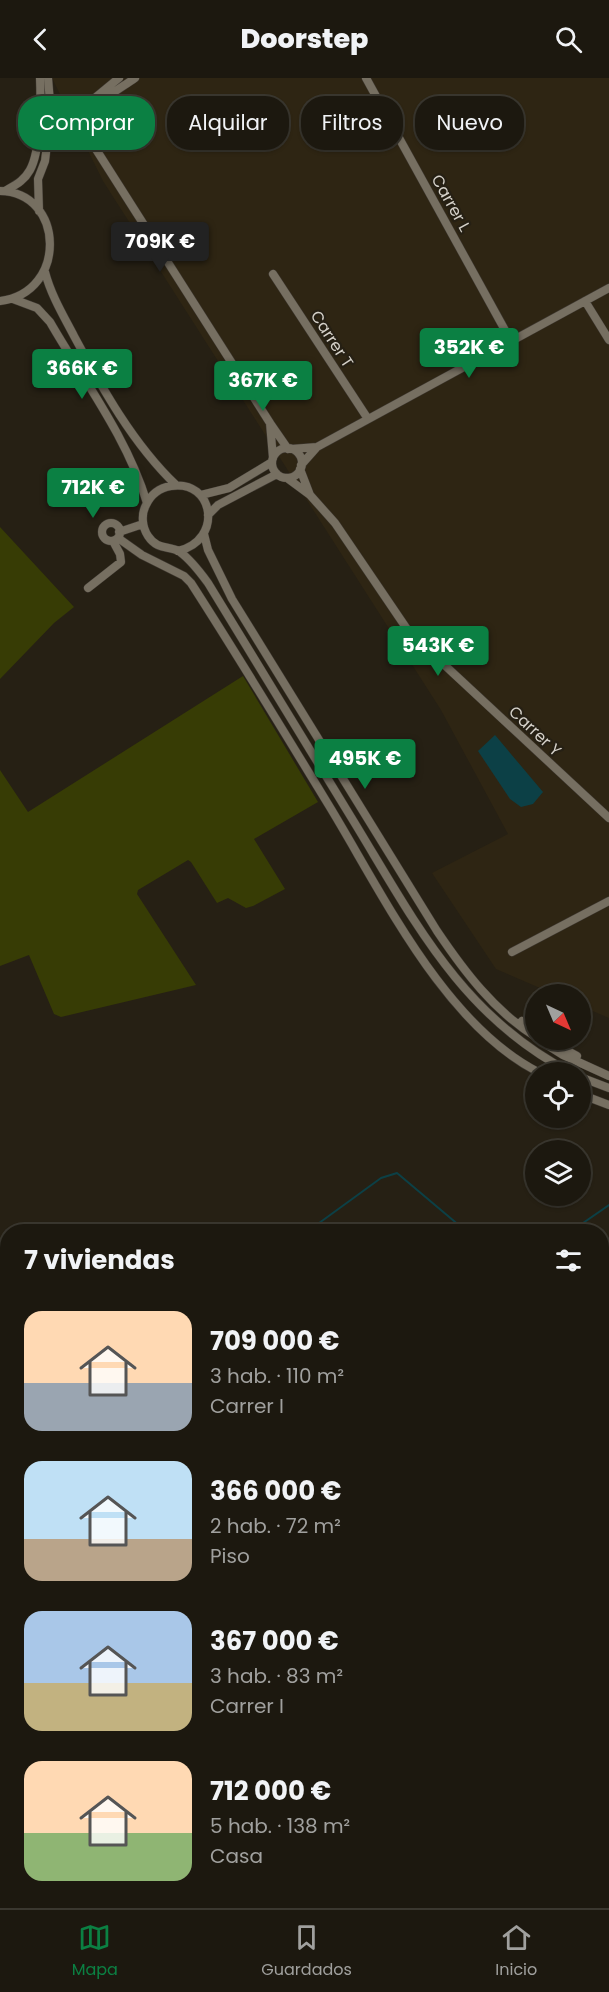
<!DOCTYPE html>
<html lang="es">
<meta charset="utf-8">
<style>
body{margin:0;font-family:Poppins,sans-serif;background:#252118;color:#f1f3f6;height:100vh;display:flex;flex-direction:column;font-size:22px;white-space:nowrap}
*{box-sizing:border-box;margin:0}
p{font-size:20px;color:#a0a09e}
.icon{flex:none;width:33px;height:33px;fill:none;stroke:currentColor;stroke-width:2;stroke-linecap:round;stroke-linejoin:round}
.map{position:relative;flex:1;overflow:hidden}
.sheet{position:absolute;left:0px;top:1146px;width:609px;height:684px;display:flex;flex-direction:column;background:#1c180f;border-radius:24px 24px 0 0;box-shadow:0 2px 4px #0004,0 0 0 2px #3a372f}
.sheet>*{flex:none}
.banner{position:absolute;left:18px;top:18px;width:573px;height:54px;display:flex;gap:12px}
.needle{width:39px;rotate:136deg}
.fabs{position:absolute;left:525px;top:906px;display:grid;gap:12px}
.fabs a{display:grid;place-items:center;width:66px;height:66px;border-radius:50%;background:#1c180f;box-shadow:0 2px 4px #0004,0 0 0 2px #3a372f;font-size:30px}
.price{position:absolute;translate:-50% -51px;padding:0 14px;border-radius:6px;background:#0b8043;color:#fff;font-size:20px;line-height:39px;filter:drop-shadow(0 2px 3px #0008)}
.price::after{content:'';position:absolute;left:50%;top:36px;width:18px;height:14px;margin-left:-9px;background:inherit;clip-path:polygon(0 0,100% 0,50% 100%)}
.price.on{background:#222;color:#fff}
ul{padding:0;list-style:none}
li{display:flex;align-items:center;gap:18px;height:150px;padding:0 24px}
li span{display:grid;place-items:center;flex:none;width:168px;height:120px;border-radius:18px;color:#555}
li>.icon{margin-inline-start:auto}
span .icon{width:72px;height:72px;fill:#fffc;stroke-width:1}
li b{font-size:26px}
h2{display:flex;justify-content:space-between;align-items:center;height:72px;padding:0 24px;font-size:26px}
.chip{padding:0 21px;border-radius:24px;background:#1c180f;box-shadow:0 2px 4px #0004,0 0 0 2px #3a372f;font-size:21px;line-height:54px}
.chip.on{background:#0b8043;color:#fff}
header{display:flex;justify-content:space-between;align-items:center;height:78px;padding:0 24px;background:#1c180f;font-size:27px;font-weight:800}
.dock{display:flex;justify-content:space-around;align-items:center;height:84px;border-top:2px solid #3a372f;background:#1c180f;font-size:16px;color:#a0a09e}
.dock a{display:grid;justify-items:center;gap:3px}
.dock .on{color:#0b8043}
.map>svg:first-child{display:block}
</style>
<header><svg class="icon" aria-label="back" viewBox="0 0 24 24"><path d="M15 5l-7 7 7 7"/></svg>Doorstep<svg class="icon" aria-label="search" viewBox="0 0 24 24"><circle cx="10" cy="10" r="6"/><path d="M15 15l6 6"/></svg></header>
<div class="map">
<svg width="609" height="1830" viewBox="0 0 609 1830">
<rect width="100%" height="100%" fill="#262014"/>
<path fill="#2e2513" d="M52,0H609V940L581,928L580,916H554L496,891L432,795L508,756L441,632L103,103Z
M609,1342V1528L602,1531V1347Z"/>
<path fill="#373c05" d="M0,449L74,529L54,545L0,601Z
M243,598L318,724L254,761L285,811L253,828L246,830L228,820L217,825L191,784L188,782L138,812L137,816L196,907L61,939L54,936L29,877L0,888V692L28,734Z"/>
<path fill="#0c4046" d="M495,657L543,714L533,726L521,729L510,721L478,673Z"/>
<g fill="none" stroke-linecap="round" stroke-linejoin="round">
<path stroke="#0c4046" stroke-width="2" d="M300,1154L304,1150L315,1148L381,1100L397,1095L467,1154
M570,1154L609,1127
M0,1309L8,1304"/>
<defs>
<path id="street" d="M119,0L85,28L78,43L270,345
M366,0L511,263
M86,53C81,30 119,12 135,0
M0,113C65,114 68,215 0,223
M5,113C15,107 24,103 30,92C41,72 41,23 40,0
M39,133L38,101L45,83L48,58L50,24L48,0
M45,194C51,217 63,237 74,258C102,310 133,366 176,407
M273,196L368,341
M13,221L37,230L50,244C84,303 127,359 147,425
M585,223L609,262
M317,369L609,210
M272 385a15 15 0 1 1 30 0a15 15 0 1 1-30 0Z
M291,371L317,369L301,387
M273,380L270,345L288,371
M287,400L310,417L300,391
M201,417L229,410L272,384
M310,417L335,445L409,554L609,740
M208,437L218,427L277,396
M102 454a9 9 0 1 1 18 0a9 9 0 1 1-18 0Z
M119,454L143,446
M204,456L208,472L232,521L437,853C464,893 494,933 536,959
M118,460L142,477L184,498L191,505C238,578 283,652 328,726C382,814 443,945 538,994
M178,473C224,462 214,401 171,408C159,410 151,416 146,427C141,436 142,449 148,458C158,473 169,467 180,474C191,482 200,494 208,505C256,583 303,661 351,739C413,840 460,937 570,994
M88,510L121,484L120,476L113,463
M512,874L609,823
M522,943L536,953
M539,962L563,977L609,998
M548,962L577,978
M580,999L609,1010
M580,1016L609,1027
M602,1339L609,1334
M602,1360L609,1355
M602,1521L609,1519
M0,1812L8,1808"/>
</defs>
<use href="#street" stroke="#3f3932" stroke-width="9"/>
<use href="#street" stroke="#766f61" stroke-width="8"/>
</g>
<g text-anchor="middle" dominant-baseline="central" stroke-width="4.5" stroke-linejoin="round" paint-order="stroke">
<g font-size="16" fill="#d5d1c9" stroke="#262014">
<text transform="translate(451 125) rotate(61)">Carrer L</text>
<text transform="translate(332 261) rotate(57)">Carrer T</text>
<text transform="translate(535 653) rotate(43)">Carrer Y</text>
</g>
</g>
</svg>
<div class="fabs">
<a><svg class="needle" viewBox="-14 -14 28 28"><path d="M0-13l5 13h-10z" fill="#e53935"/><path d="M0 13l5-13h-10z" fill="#a0a09e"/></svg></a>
<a><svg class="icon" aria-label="locate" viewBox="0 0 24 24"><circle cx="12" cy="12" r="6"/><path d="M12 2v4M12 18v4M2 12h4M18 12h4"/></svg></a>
<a><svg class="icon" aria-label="layers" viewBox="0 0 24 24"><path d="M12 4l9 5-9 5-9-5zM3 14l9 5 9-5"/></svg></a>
</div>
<b class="price on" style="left:160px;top:195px">709K €</b>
<b class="price" style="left:469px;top:301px">352K €</b>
<b class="price" style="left:82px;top:322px">366K €</b>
<b class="price" style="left:263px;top:334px">367K €</b>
<b class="price" style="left:93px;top:441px">712K €</b>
<b class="price" style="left:438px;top:599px">543K €</b>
<b class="price" style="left:365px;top:712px">495K €</b>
<div class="banner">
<a class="chip on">Comprar</a>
<a class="chip">Alquilar</a>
<a class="chip">Filtros</a>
<a class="chip">Nuevo</a>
</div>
<section class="sheet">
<h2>7 viviendas<svg class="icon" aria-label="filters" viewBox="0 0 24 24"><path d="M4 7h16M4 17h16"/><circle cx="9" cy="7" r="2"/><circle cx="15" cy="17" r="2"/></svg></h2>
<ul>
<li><span style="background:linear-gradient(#ffd9b3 60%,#9aa5b1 0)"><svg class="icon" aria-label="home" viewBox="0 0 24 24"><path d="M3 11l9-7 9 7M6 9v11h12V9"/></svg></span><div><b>709 000 €</b><p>3 hab. · 110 m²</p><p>Carrer I</p></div></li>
<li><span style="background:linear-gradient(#bfe0f5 65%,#b9a48a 0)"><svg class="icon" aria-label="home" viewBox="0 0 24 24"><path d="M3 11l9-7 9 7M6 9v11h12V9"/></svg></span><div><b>366 000 €</b><p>2 hab. · 72 m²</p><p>Piso</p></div></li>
<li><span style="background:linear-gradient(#a9c7e8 60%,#c2b280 0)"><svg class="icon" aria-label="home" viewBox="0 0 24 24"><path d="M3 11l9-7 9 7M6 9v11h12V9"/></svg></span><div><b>367 000 €</b><p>3 hab. · 83 m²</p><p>Carrer I</p></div></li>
<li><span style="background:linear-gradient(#ffd9b3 60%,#8fb573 0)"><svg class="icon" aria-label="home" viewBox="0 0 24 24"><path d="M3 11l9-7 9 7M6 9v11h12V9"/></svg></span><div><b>712 000 €</b><p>5 hab. · 138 m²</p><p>Casa</p></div></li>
</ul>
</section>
</div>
<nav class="dock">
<a class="on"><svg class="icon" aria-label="map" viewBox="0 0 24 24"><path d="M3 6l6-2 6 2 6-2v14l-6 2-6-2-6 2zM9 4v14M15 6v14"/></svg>Mapa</a>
<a><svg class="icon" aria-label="saved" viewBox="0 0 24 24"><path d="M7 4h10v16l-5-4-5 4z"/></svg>Guardados</a>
<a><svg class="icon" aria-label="home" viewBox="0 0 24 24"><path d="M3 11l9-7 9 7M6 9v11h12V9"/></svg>Inicio</a>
</nav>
